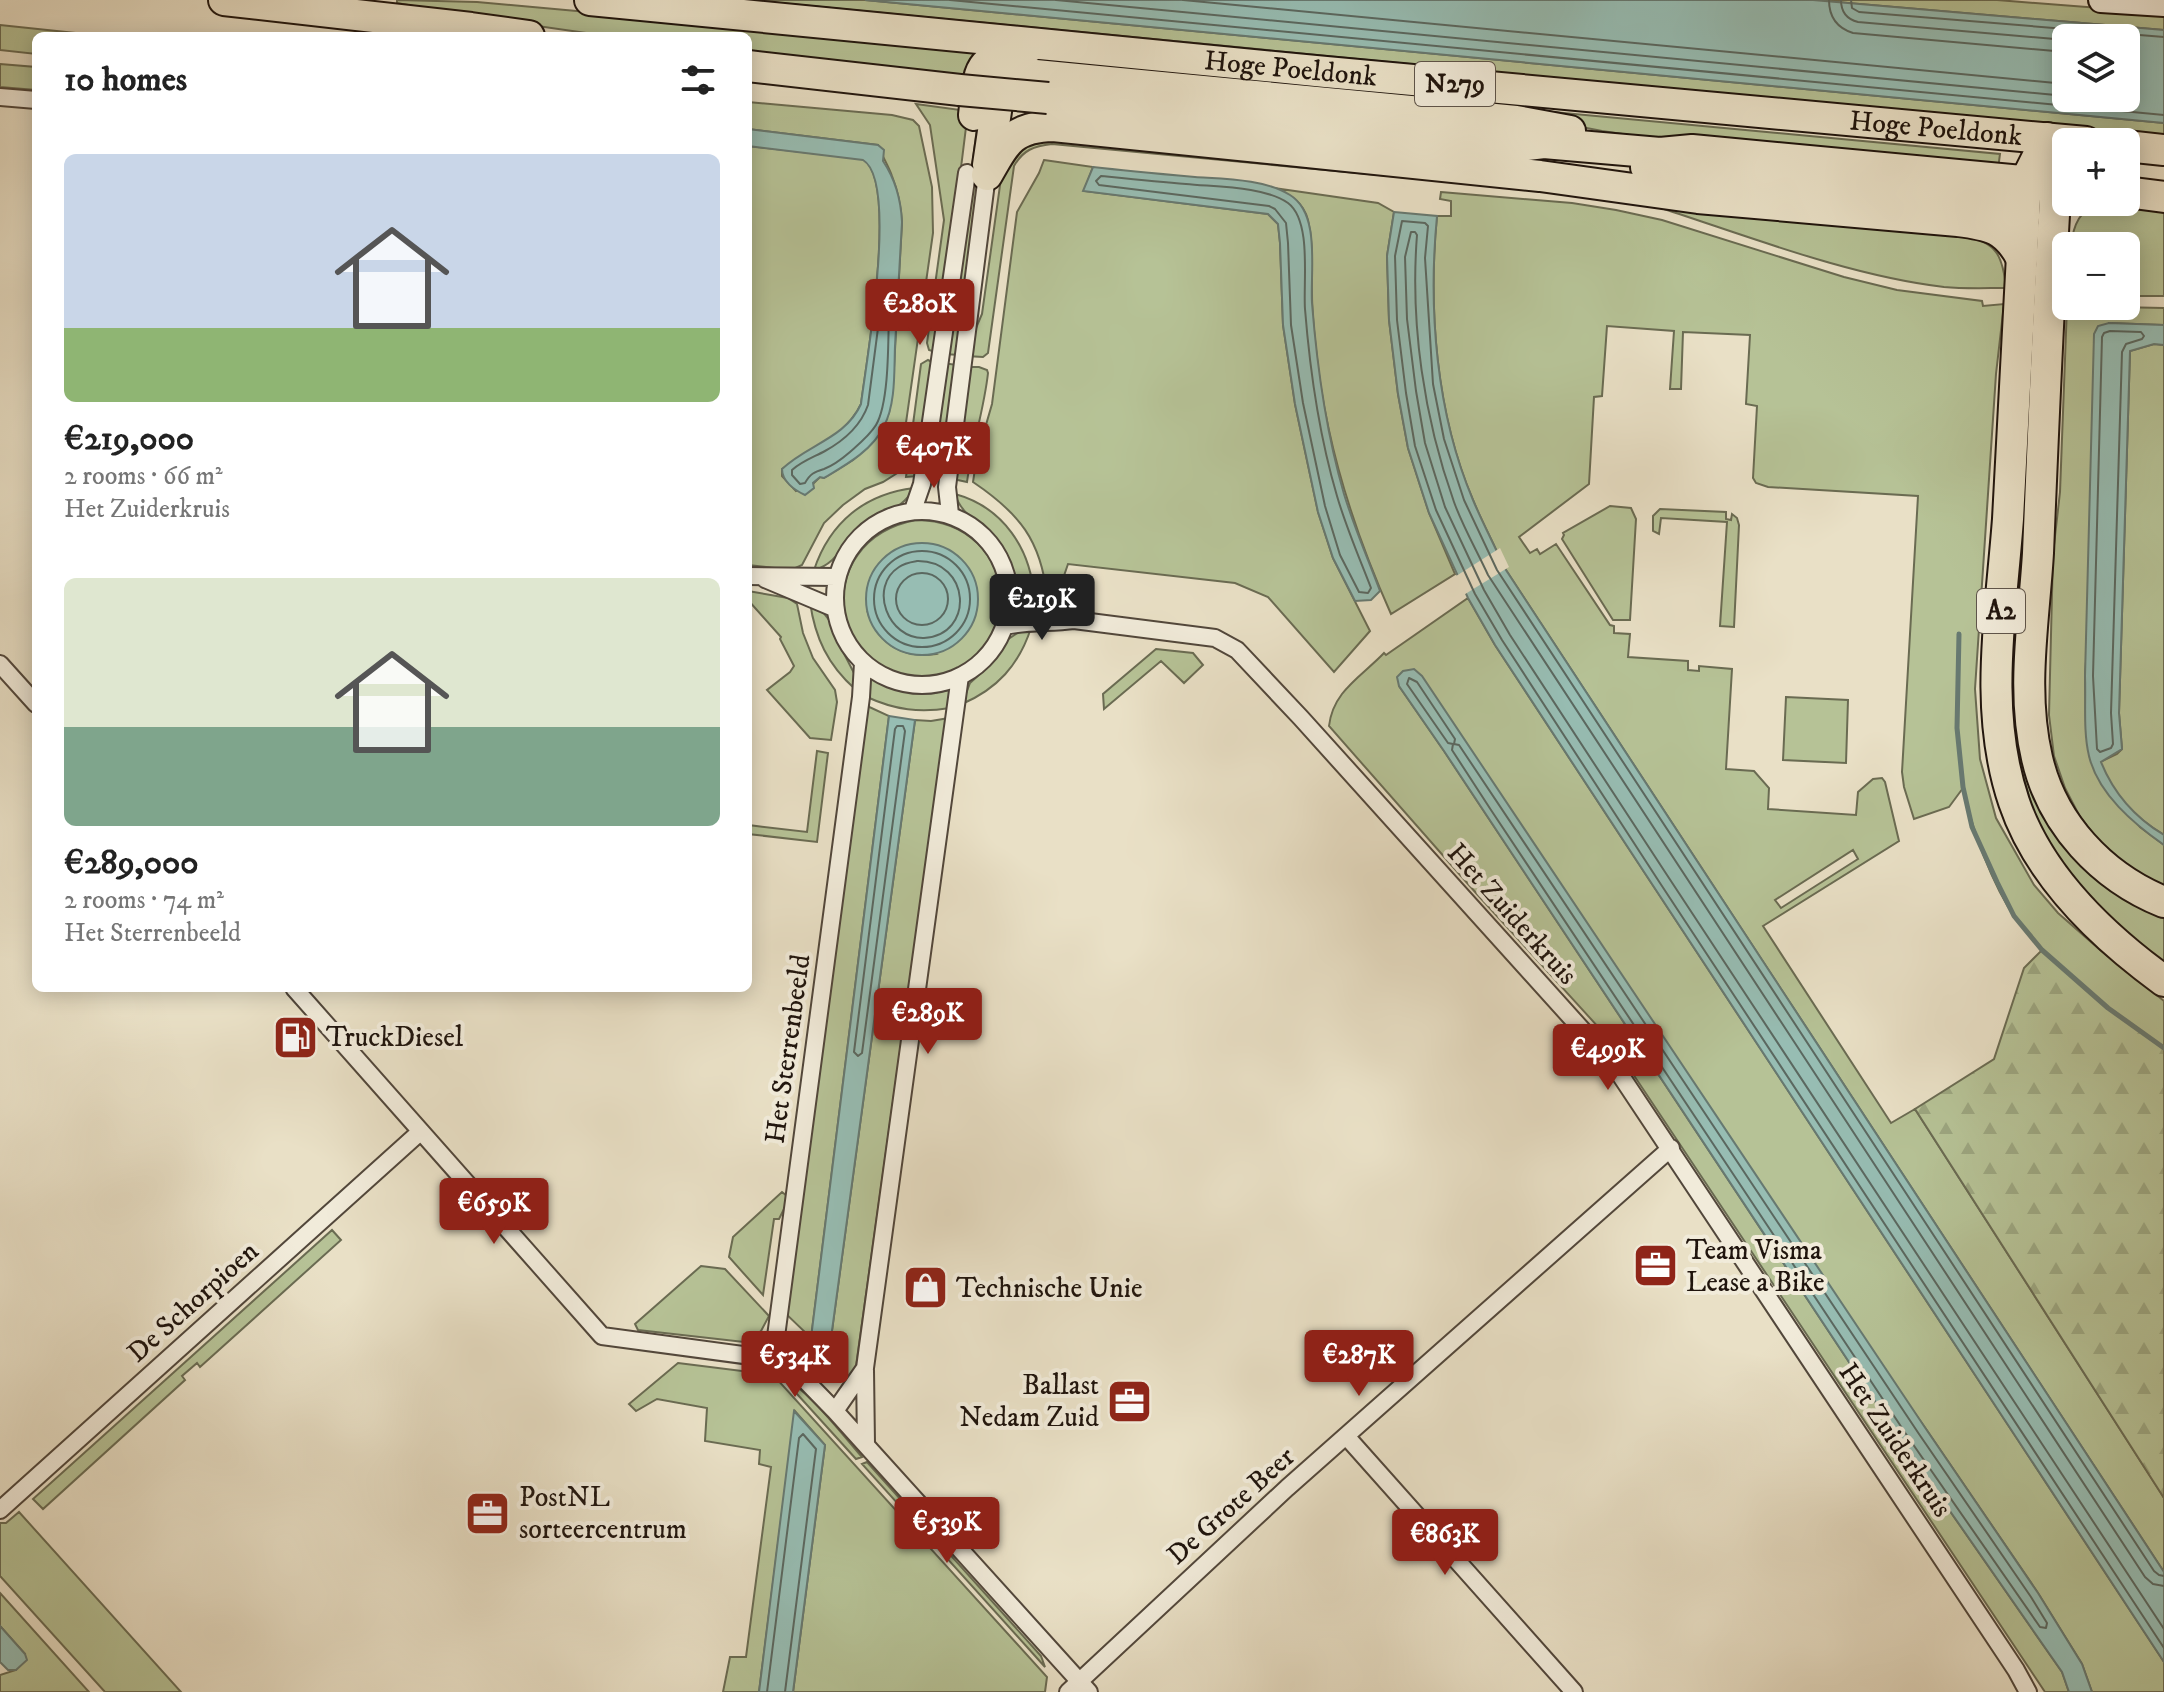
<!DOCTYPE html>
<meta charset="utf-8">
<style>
body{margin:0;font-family:"IM FELL DW Pica",serif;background:#f2f2f2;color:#222;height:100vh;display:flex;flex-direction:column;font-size:30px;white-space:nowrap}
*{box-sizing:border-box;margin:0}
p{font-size:26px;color:#767676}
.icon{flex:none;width:44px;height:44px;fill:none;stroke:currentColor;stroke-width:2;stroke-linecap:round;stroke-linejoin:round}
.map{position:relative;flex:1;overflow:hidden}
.side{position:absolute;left:32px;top:32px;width:720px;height:960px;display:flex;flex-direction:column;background:#fff;border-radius:12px;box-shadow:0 4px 20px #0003}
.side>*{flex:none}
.tools{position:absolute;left:2052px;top:24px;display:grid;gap:16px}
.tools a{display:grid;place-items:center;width:88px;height:88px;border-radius:12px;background:#fff;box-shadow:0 4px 20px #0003;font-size:40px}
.price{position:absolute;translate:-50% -68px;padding:0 18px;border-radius:8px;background:#8f2418;color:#fff;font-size:26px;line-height:52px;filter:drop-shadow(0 2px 4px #0008)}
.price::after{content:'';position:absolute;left:50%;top:48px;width:24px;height:18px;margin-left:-12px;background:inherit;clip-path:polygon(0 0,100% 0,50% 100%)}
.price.selected{background:#222;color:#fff}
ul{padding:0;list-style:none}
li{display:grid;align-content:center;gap:16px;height:424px;padding:0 32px}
li span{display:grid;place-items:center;height:248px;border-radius:12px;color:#555}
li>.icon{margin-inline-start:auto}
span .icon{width:144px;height:144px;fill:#fffc;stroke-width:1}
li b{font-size:34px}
h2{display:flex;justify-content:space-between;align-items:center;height:96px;padding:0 32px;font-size:34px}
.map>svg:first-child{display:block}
</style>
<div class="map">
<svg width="2164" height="1692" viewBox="0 0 2164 1692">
<defs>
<pattern id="forest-firs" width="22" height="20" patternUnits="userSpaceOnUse" patternTransform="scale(2)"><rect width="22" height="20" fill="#b6c296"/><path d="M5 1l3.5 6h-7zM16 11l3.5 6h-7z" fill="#9ca680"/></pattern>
</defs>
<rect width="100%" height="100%" fill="#e9e0c6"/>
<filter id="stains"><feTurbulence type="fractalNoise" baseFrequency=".0025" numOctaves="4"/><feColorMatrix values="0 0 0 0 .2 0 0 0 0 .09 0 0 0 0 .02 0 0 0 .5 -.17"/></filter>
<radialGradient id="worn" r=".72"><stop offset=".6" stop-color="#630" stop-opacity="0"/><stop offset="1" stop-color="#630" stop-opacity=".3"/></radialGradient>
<path fill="#b6c296" stroke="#6a6b52" stroke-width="2" fill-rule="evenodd" d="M397,0L477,2L763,28L974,50L972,78L748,55V36H607L475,17L397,3Z
M750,0H865L2164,123V137Z
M1813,0H1997L2164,13V30Z
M0,25L104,36H36V54L0,50Z
M0,64L36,67V90L0,87Z
M1044,64L2000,154L1998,169L1657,139L1602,131L1525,116Z
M748,102L892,115L913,120L919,126L932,187L933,233L899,472L883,482L865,489L843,505L824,523L802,565L791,570L748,565V146L863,159C899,181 866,363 861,404C847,435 810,451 782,469V476L796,491L813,484L820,477L824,478L853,460L872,443L889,413L893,386L902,222C901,206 898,191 892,176C888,165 882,156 878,145L748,129Z
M916,104L968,111L956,208L935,352L929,350L927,343L944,220L930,125Z
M979,112H990L958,355L946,354L957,285Z
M1059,135L1556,182L1740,214L1965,236C1997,242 2003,257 2006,288C1986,288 1965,289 1944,287C1851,276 1753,238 1664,209L1634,202L1601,196L1052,144C1034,146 1023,150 1014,166L988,353L983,357L967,356L973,335L982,314L1003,164C1019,139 1032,137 1059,135Z
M1044,160L1093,167L1084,191L1268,214L1278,224L1280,243L1283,325L1295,404L1318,512L1333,558L1370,631L1334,672L1268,597L1235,583L1068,564L1055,602L1047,596C1041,540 1019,513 973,482L977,456L992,404L1017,212L1039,173Z
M1274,188L1378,203L1394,212L1387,256L1389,320L1398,394L1408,448L1429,513L1455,574L1391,614C1353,529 1325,441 1316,349C1314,331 1312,312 1312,294C1311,269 1314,245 1308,220C1303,202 1291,195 1274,188Z
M1441,192L1572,203L1616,210L1662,220L1844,277L1897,290L1982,301L1983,306L2004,304L1996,374L1975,689L1980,759L1996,818L2034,885L2058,913L2099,949L2164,1001V1048C2111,1010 2055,971 2016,919C1992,885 1972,829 1963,788L1949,807L1914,819L1904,787L1902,772L1918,496L1768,487L1756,483L1753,478L1757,406L1746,404L1750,335L1683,332L1681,389H1670L1674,331L1607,326L1602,396L1594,397L1589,484L1519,537L1530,553L1537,549L1540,554L1556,544L1610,625L1614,626V633L1630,634L1628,657L1688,661V670L1699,671V666L1732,669L1726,769L1754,771L1769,788L1768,809L1856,815L1858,792L1873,779L1882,778L1885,782L1899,841L1763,926L1891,1123L1915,1109L2164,1498V1572L1504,567C1494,544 1482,522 1473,500C1436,413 1428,309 1437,216H1451V201L1440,199ZM1853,850L1858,859L1781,908L1775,900Z
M2101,202H2117L2164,208V296H2126V246H2071C2073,225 2080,209 2101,202Z
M2067,306L2164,308V325L2109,323L2085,676L2086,726L2090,758L2140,827L2164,845V885L2148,879L2124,863L2096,838L2079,815L2065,788L2054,756L2049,715L2053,554L2060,492Z
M2154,344L2164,345V835C2132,816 2114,795 2100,762L2117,754L2122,749L2119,713L2130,351Z
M928,360L932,362L918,476L906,477L921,364Z
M943,363L957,365L941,477L927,476Z
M970,367H979L987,370L988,373C984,410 972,445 967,482L953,479Z
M2023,452L2031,453L2043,799L2164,908V969L2082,896L2043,837L2031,804L2020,763L2014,670Z
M914,488C903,510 880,513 862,527C845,541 837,564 814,570C830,522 865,494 914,488Z
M955,494C1003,507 1031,549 1034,597C1012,584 1011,560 996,541C982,524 961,515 955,494Z
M1610,506L1631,508L1636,519L1630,620H1613L1562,539L1564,535L1563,533Z
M1660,509L1726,512V519L1731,520L1732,514L1737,518L1739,525L1734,627L1720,626L1727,522L1661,518L1659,534L1653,531V516Z
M916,520C1025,521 1029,669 928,678C830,687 806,541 916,520ZM868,613L936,654C902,659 879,644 868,613Z
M748,591L788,598L797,604L803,633L813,658L835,690L837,702L831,740L810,738L767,690L790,672L794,666L780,639L781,637L748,600Z
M1468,598L1495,645L1652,884L2164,1662V1692H2092L2082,1664L2038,1593L1926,1429L1399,686L1444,751L1904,1445L2062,1672L2069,1692H2045L1611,1041L1476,893L1329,726C1333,691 1361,677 1384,653L1386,655Z
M810,602L822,611L829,620L838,642L854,673L855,689C828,665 815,638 810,602Z
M1031,628C1019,665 997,689 962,704L970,683L992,663L1007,640L1022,630Z
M1156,649L1193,653L1203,665L1184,683L1161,661L1104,709L1103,694Z
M870,677C896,694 922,697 953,689L950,708C920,713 895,710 867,697Z
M1786,697L1848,700L1846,763L1783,760Z
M865,705L889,716L811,1338L784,1312Z
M949,718L919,916L856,1366L853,1373L844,1378L828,1360L915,720L931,721Z
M817,751L828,753L817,842L748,834V825L807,832Z
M782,1192L787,1196L788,1201L779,1219H774L763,1295L729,1257L733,1237Z
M332,1230L341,1240L200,1367L197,1363L182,1376L185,1380L43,1509L33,1499Z
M701,1266L725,1269L769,1316L761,1331L744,1342L638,1330L635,1324Z
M678,1363L766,1374L776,1378L1047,1677L1045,1692H793L825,1445L795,1411L759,1692H723L730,1657H746L771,1467L759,1464L760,1450L705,1441L707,1408L657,1399L636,1411L629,1404Z
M778,1373C812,1394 836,1427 862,1457L856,1459Z
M867,1462L1041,1656L1045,1667L862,1464Z
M19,1512L181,1692H105L0,1576V1523H6Z
M0,1593L89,1692H0V1675L16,1670L25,1654L0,1626Z"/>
<path fill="url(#forest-firs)" stroke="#6a6b52" stroke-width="2" d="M2042,950L2108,1008L2164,1048V1498L1915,1109L1994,1059L2024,968Z"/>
<path fill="#97bdb3" stroke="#677971" stroke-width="2" fill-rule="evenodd" d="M865,0H1813L2164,30V123ZM2066,38H2126V98H2066Z
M748,129L878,145L884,150L883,161C895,179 901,200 902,222C900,263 897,305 895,346C894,371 896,403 884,426C873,450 846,465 824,478L820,477L813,483L814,488L805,495C794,490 782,481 782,469C807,445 846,438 861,404C866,363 899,181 863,160L748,146Z
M1093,167C1127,171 1161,174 1195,177C1224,179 1265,179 1290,195C1321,214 1310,272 1312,303C1317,367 1326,432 1344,494C1354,527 1368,559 1380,591L1371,600L1355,601L1333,558L1318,512L1295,404L1283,325L1280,243L1278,224L1268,214L1083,191Z
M1394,212L1437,216C1428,309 1436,413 1473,500C1482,522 1494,544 1504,567L2164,1572V1662L1652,884L1495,645L1468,598L1429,513L1408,448L1398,394L1389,320L1387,256Z
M2109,323L2164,325V345L2154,344L2130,351L2119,713L2122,749L2101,762C2114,794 2134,817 2164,835V845C2134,824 2098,794 2089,756C2083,731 2086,702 2085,676L2094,334L2098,326Z
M866 599a56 56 0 1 1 112 0a56 56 0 1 1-112 0Z
M1414,669L1422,676L1926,1429L2038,1593L2082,1664L2092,1692H2069L2062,1672L1904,1445L1444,751L1399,686L1397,677L1403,671Z
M889,716L915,720L828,1360L811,1338Z
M794,1411L825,1445L793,1692H759Z
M0,1626L25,1654L27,1660L16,1670H8L0,1662Z"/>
<path fill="#e9e0c6" d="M1500,548L1509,567L1462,596L1453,578Z"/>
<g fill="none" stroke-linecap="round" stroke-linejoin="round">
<path stroke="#5b6860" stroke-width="2" d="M950,0L2164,115
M1056,0L2066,96
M1183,0L2066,84
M1829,0C1829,17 1837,28 1853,33L2066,52
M1841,0C1841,12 1846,19 1858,22L2066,40
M1851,0L1852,8L1859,12L2164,37
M1101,176C1130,179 1158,182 1186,184C1215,187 1264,186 1288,203C1312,221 1303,282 1305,309C1310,372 1319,435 1337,496C1346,527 1359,557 1371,588L1368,593L1359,592L1340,555L1325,506L1303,403L1291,325L1288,243L1286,223L1275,209L1269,206L1099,185L1096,181Z
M887,303L889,306C888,336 890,401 876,425C870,435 859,444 850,452C843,458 832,466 824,469C814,472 810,474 805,483L800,484L792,475V470C802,461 814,457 825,451C845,440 861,425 868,405L881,305Z
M2110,331L2141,332L2144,336L2142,339L2126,344L2122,352L2111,713L2113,744L2111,748L2100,752L2097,749L2093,676L2102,337L2104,333Z
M874 599a48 48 0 1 1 96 0a48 48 0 1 1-96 0Z
M917,561C971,560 975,635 924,638C888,639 868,587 899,567C904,563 911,562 917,561Z
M896 599a26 26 0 1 1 52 0a26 26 0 1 1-52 0Z
M1409,678L1417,682L1455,739L1454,744L1459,745L1919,1434L2031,1597L2047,1623L2046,1628L2040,1627L1910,1440L1491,810L1452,750L1453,744L1448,743L1407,684Z
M897,726H903L905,731L862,1053L858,1056L854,1052L895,729Z
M2164,1576L2159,1575L2154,1571L1497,570L1464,500L1444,439L1433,384L1425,258L1428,226L1425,223L1402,221L1395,256L1397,320L1406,393L1415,446L1436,510L1475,594L1502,640L1658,880L2164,1648
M2164,1586L2153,1584L2145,1577L1488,575C1477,551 1463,527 1454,502C1424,418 1410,324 1417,235L1415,232H1411L1405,257L1407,319L1416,391L1425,443L1445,507L1484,590L1510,635L1667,875L2164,1629
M767,1692L799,1438L803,1434L816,1449L785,1692"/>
<path stroke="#677971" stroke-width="5" d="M1959,634L1957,728L1963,787L1972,827L1997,882L2014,916L2042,950L2108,1008L2164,1048"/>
<defs>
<path id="street" d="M0,97L36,100
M913,510L922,484L967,173
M835 598a87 87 0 1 1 174 0a87 87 0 1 1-174 0Z
M950,514L947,487L987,175
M748,576L837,577
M765,579L834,608
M1008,589L1074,620
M1004,626C1027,621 1050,623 1074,620L1215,638L1237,650L1301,718L1613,1064L2016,1670L2028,1692
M0,664L36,704
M294,988L602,1336L773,1359L799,1374L835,1411L1089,1692
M773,1359L861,697L863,663
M865,1370L866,1444
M835,1411L865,1368L960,676
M1346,1436L1574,1692
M0,1510L420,1132
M1068,1692L1287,1488L1671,1148"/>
<path id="secondary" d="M2101,0L2164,4"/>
<g id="highway">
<path d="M224,0L471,28L529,36"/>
<path id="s1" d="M590,0L1326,72L2086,142"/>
<path d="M748,66L960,90"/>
<path d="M1048,98L1518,146L1544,143L1660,153L1692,150L2066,185"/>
<path d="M974,115C980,62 977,61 1029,47"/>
<path d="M2047,138L2026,180C2021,293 2015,406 2008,519C2001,613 1983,711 2014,802C2039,876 2102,936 2164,981"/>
<path d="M2126,146L2164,150"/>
<path d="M2052,164L2056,183C2048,306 2043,430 2038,553C2034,621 2021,690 2037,758C2052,824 2102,877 2164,902"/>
<path d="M988,165L999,91C1006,79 1012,77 1025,74L1516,121L1570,131"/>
<path d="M1646,167L1978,199L2003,207L2024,228"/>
<path d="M987,175C1005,143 1012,127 1053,126L1540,176L1698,198L1958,221C1990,225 2006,228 2022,259"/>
<path d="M2126,192L2164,197"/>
</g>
</defs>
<use href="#street" stroke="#52473b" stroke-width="20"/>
<use href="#secondary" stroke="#1f140d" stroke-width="28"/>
<use href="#highway" stroke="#1f140d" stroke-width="34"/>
<use href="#street" stroke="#f1ebda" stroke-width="16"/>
<use href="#secondary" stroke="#f1ebda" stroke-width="24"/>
<use href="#highway" stroke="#e9e0c6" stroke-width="30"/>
<defs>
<path id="highway-bridge" d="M960,90L1048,98"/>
</defs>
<use href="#highway-bridge" stroke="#1f140d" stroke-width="34" stroke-linecap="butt"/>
<use href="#highway-bridge" stroke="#e9e0c6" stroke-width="30"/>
</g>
<defs>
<symbol id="fuel-square" viewBox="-11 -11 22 22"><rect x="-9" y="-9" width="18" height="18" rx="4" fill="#8f2418" stroke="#f1ebda"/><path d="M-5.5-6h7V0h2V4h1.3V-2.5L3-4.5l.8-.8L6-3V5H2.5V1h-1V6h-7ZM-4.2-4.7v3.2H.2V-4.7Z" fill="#fff"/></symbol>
<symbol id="office-square" viewBox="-11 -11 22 22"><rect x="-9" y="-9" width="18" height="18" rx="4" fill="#8f2418" stroke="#f1ebda"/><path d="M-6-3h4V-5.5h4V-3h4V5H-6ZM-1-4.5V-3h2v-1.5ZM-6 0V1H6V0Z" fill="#fff"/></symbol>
<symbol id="shop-square" viewBox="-11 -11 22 22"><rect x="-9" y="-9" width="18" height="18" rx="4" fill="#8f2418" stroke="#f1ebda"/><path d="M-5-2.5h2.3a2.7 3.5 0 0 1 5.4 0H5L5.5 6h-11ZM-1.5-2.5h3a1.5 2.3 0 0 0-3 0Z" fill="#fff"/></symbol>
</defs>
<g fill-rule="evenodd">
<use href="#fuel-square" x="270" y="1012" width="51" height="51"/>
<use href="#office-square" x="1630" y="1240" width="51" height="51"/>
<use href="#shop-square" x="900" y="1262" width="51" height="51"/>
<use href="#office-square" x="1104" y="1376" width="51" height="51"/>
<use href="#office-square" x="462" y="1488" width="51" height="51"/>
</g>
<g text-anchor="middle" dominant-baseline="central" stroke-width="8" stroke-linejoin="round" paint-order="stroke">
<g fill="#f1ebda" stroke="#5e544a" stroke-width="2">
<rect x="1415" y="62" width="80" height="44" rx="6"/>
<rect x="1977" y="589" width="48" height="44" rx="6"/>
</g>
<g font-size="26" font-weight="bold" fill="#1f140d">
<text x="1455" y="84">N279</text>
<text x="2001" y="611">A2</text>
</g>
<g font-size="28" fill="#1f140d" stroke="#f1ebda">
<text stroke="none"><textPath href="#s1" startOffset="704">Hoge Poeldonk</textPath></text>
<text stroke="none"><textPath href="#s1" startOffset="1352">Hoge Poeldonk</textPath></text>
<text transform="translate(1512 914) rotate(48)">Het Zuiderkruis</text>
<text transform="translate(788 1049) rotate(-82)">Het Sterrenbeeld</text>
<text transform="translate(193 1302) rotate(-42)">De Schorpioen</text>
<text transform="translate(1895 1440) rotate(56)">Het Zuiderkruis</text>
<text transform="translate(1231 1506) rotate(-42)">De Grote Beer</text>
</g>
<g font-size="28" fill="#1f140d" stroke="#f1ebda" text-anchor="start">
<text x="326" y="1037">TruckDiesel</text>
<text x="1686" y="1250">Team Visma<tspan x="1686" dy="32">Lease a Bike</tspan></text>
<text x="956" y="1288">Technische Unie</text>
<text x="1099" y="1385" text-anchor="end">Ballast<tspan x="1099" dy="32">Nedam Zuid</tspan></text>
<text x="519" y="1497">PostNL<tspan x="519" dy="32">sorteercentrum</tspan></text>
</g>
</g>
<rect width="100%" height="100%" filter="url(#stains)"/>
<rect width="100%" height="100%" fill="url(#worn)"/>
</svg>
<div class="tools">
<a><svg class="icon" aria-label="layers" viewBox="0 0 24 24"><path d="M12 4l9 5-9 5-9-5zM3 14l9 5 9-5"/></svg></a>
<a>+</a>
<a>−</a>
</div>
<b class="price" style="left:920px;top:347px">€280K</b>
<b class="price" style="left:934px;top:490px">€407K</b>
<b class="price selected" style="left:1042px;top:642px">€219K</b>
<b class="price" style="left:928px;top:1056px">€289K</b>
<b class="price" style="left:1608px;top:1092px">€499K</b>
<b class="price" style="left:494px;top:1246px">€659K</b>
<b class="price" style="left:1359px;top:1398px">€287K</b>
<b class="price" style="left:795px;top:1399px">€534K</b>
<b class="price" style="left:947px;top:1565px">€539K</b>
<b class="price" style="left:1445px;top:1577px">€863K</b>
<section class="side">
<h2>10 homes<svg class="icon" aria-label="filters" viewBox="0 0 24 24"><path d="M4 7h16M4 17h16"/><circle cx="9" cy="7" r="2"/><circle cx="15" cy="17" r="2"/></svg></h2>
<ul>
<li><span style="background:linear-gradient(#c9d6e8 70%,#8fb573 0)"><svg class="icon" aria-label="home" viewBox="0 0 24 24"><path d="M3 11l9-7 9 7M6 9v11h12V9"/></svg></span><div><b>€219,000</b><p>2 rooms · 66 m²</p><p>Het Zuiderkruis</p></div></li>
<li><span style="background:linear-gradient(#dfe7d0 60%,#7fa58c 0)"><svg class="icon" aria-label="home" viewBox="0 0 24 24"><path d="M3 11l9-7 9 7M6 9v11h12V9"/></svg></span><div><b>€289,000</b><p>2 rooms · 74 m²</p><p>Het Sterrenbeeld</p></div></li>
</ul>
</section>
</div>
